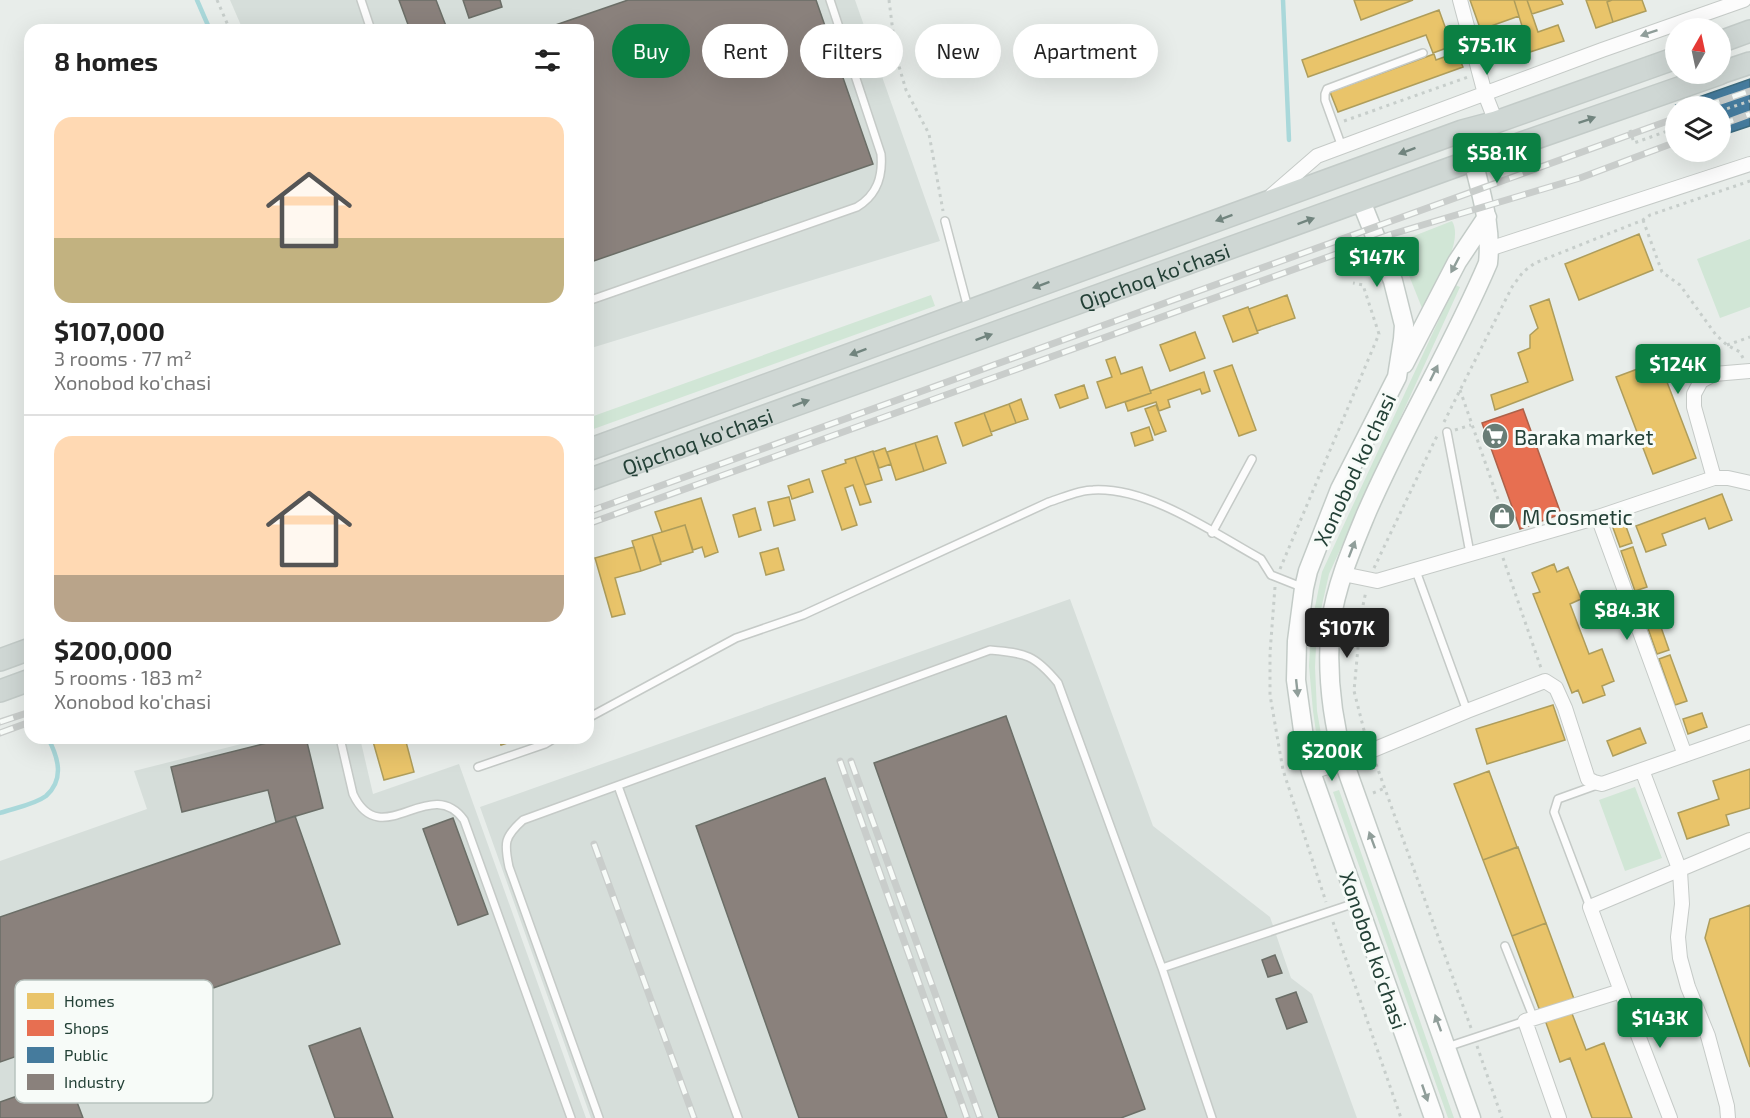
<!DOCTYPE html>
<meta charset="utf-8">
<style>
body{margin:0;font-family:"Exo 2",sans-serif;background:#f6f6f6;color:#222;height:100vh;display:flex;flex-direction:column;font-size:22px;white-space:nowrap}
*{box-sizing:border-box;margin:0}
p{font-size:20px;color:#767676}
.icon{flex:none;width:33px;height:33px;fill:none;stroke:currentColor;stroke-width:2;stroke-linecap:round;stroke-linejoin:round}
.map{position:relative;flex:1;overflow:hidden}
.drawer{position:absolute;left:24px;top:24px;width:570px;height:720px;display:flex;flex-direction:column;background:#fff;border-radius:18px;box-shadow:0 6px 24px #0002}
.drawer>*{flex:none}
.top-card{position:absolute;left:612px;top:24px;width:570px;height:54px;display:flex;gap:12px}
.needle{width:39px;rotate:9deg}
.tools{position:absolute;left:1665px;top:18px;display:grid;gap:12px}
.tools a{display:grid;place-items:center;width:66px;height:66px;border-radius:50%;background:#fff;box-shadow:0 6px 24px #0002;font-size:30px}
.price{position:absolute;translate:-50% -51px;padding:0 14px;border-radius:6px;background:#0b8043;color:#fff;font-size:20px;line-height:39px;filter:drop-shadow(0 2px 3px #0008)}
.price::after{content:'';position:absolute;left:50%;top:36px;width:18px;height:14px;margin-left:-9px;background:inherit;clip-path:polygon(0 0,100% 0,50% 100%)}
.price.selected{background:#222;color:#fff}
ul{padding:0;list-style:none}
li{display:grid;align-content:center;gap:12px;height:318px;padding:0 30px}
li+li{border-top:2px solid #e0e0e0}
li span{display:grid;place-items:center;height:186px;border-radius:18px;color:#555}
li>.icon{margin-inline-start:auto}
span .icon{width:108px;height:108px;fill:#fffc;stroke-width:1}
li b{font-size:26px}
h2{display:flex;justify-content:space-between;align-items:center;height:72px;padding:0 30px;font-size:26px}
.chip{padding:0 21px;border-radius:27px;background:#fff;box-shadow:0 6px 24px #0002;font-size:21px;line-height:54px}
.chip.selected{background:#0b8043;color:#fff}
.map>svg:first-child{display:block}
</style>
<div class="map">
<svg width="1750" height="1118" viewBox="0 0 1750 1118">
<rect width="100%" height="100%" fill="#e8edea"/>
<path fill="#d6deda" d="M230,0H855L940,241L588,349V30H243Z
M1070,599L1153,826L1270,917L1291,978L1312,994L1357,1118H591L480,807Z
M265,738H360L373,794L459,764L586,1118H0V861L147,809L134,771Z"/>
<path fill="#d1e6d6" d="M1452,221C1465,243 1433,288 1422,308L1396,243Z
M1750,239V307L1720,318L1697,259Z
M1455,285L1460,287L1329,574L1317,627L1315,667L1317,711L1324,751L1319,753L1313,711L1309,666L1311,627L1322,572Z
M931,295L935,306L588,431V418Z
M1635,787L1662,858L1625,871L1599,800Z
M1339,790L1344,804L1454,1118H1448L1333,792Z"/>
<path fill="#e9c46a" stroke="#ae9d5b" stroke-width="1.5" d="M1354,0H1413L1361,20Z
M1470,0H1514L1519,16L1491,26L1495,39L1485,42Z
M1514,0H1527L1538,32L1558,25L1564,41L1530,52Z
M1527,0H1561L1563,4L1532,14Z
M1586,0H1612L1607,2L1613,22L1596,28Z
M1612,0H1642L1646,11L1613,22L1607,2Z
M1439,10L1452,46L1433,53L1426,35L1308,77L1302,60Z
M1455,53L1456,56L1458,55L1463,67L1338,112L1330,92L1434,54L1436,60Z
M1639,234L1653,270L1579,300L1565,264Z
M1287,295L1295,318L1257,331L1249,309Z
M1549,299L1573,380L1495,410L1491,395L1528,382L1518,353L1530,348V335L1538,328L1530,306Z
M1248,307L1258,333L1233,342L1223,316Z
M1195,332L1205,358L1170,371L1160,345Z
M1115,357L1121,374L1142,367L1151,393L1106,408L1097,382L1112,377L1106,360Z
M1659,361L1696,458L1653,474L1616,377Z
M1232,365L1256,430L1239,436L1214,371Z
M1204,372L1210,391L1202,394L1200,389L1168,400L1170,407L1159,411L1156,402L1128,411L1125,402L1151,393L1150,391Z
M1084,385L1088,398L1060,408L1055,395Z
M1021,399L1028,419L1016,423L1009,404Z
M1009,404L1016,423L991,432L984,413Z
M1156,405L1166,431L1155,435L1145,409Z
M984,413L992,435L963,446L955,423Z
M1149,427L1153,440L1135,446L1131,433Z
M937,436L946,463L924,471L915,443Z
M915,443L924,471L896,480L887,452Z
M885,448L891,464L879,468L873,452Z
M873,451L882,480L865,485L855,457Z
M855,457L871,502L860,505L853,485L845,488L857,525L842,530L822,471L846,463L845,460Z
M809,479L813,492L792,499L788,486Z
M1722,494L1732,520L1709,529L1705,518L1662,534L1666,545L1646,552L1636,526Z
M789,497L795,520L774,526L768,502Z
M701,498L718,552L705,557L702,547L693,550L685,525L662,532L655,512Z
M755,508L761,530L739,537L733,515Z
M1624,521L1632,543L1620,547L1612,525Z
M685,525L693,552L661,562L652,535Z
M652,535L661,564L641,571L632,541Z
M634,547L641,571L615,578L625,614L612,617L595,558Z
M1633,547L1647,587L1635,591L1621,551Z
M778,548L784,570L766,575L760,553Z
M1554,564L1557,572L1568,567L1581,599L1570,604L1589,654L1602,649L1614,681L1602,686L1605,695L1583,703L1578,690L1572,693L1533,594L1540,592L1532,573Z
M1649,593L1669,650L1657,654L1637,597Z
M1670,655L1687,701L1675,705L1659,659Z
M1553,705L1565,740L1487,764L1476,729Z
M1702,713L1707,727L1688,734L1683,719Z
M1640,728L1646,743L1613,756L1607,741Z
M372,738H405L414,772L384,780Z
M499,738H523L501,745Z
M1750,769V808L1726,815L1729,825L1687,839L1678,813L1719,799L1713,781Z
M1489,771L1517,847L1483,860L1454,784Z
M1518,847L1546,923L1512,936L1483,860Z
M1750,905V1067L1705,938L1710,919Z
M1546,923L1574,999L1540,1011L1512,936Z
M1571,1011L1586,1050L1604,1043L1632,1118H1592L1570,1058L1560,1062L1545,1020Z"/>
<path fill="#e76f51" stroke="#ac6149" stroke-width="1.5" d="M1523,409L1561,514L1520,529L1482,423Z"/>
<path fill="#457b9d" stroke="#3b6a7e" stroke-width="1.5" d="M1750,79V126L1720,136V106H1677L1676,105Z"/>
<path fill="#8a817c" stroke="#6b6e67" stroke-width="1.5" d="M399,0H436L446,26L435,30H410Z
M463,0H500L502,7L469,18Z
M628,0H816L873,164L588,263V30H541Z
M1006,716L1145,1109L1121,1118H999L874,763Z
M287,738H306L323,808L276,822L268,790L182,812L171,767Z
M825,778L947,1118H799L696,826Z
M295,816L340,944L0,1062V917Z
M453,818L488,914L458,925L423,829Z
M1275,955L1282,973L1268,977L1262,960Z
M1296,992L1307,1022L1287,1029L1276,999Z
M360,1028L393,1118H335L309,1046Z
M68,1078L83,1118H0V1102Z"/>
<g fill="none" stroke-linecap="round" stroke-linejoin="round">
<path stroke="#a9d8da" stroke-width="4.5" d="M197,0L210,30
M1283,0L1289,140
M0,813C14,808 34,805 46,796C65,779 58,757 48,738"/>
<defs>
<path id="lane" d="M361,0L371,30
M1342,147L1325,100V94L1327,89L1423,53
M945,221L968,308
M588,301L857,207C877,195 883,177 881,154L830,0
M1447,432L1470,553
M1212,533L1252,459
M1416,571L1467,711
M588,718L736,638L803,615L1049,502C1062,498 1079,490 1093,490C1149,487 1212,532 1261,559L1271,575L1304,588
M340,738L353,794C381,854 430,773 464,820L571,1118
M478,767L545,744L555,738
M618,786L738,1118
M1590,907L1554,812L1558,799L1597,785
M1505,946L1534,1019
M1162,968L1355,903
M1447,1047L1525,1021
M599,1118L509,867C504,843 504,837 523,820L990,650C1026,653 1035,655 1058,683L1162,968L1212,1118"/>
<path id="street" d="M1460,0L1485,94L1496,122
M1272,195L1317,156L1602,50L1744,0
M1489,249L1750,164
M1714,478L1694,407V394L1701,381L1714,374L1750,371
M1598,517L1685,755
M1343,574L1377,581L1598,517L1714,478H1728L1750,483
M1642,770L1680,871L1682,904L1678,937L1680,958L1688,987L1708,1036L1727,1106L1728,1118
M1311,772L1344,762L1467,711L1545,681L1556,688L1565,708L1588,779L1594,782L1602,784L1750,732
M1621,991L1670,1118
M1559,1118L1525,1021L1621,991L1590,907L1750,840"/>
<path id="secondary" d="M1361,201L1393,281L1404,325L1403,339L1397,377L1340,489L1308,571L1304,588L1297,641L1296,680L1306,752L1311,772L1434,1118
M1404,364L1457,262L1487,217
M1471,1118L1344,762C1331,715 1326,671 1331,622C1336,585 1352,548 1366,514C1403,428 1452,348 1488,263C1492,227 1481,194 1473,160"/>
<g id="primary">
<path d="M1720,42L1750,31"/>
<path d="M1720,73L1750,63"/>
<path d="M588,450L1462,131L1496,122L1676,58"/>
<path id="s1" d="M588,480L1473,160L1719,74"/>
<path d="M0,660L30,649"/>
<path d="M0,691L30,680"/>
</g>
</defs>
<use href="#lane" stroke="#c5cac7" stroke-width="10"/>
<use href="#street" stroke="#c5cac7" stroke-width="16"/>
<use href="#secondary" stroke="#c3cbc7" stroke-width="21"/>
<use href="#primary" stroke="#c3cbc8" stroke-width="24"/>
<path stroke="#c7cecb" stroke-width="3" stroke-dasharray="3 4.5" stroke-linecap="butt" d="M217,0L230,30
M889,0L896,56L906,90L929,134L943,211
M1720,111L1750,101
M1344,121L1468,77
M1630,130L1634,143L1676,128
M1643,220L1662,272L1680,285L1716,335L1727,345L1740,352L1743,358
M1727,345L1750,337
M1460,390L1508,528
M1444,422L1512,287L1523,272L1535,263L1643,220L1650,215L1750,181
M1455,430L1471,425
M1503,558L1541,668
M1374,568L1437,436
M1280,569L1379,334L1363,285L1353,283
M1275,587L1270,653V695L1283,770L1326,902
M1366,738L1354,691L1361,615L1366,591
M1376,764L1471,1028
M1373,793L1385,788
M1333,922L1401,1118
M1477,1046L1502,1118"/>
<use href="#lane" stroke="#fcfcfc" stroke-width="7"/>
<use href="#street" stroke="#fcfcfc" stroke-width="14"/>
<use href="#secondary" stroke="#fcfcfc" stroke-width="18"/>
<use href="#primary" stroke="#cfd7d4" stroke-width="21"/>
<defs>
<path id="rail" d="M1706,106L1750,91
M1720,125L1750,114
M588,512L1676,118
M588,524L1389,235L1580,178L1676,142
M0,722L30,712
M0,733L30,722
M840,761L967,1118
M851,761L980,1118
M594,844L694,1118"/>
</defs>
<use href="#rail" stroke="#c9cdcb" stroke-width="7"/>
<use href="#rail" stroke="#f7fbf8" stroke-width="4.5" stroke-dasharray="14" stroke-linecap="butt"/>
</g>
<defs><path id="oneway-solid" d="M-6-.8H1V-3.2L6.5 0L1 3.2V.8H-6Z" transform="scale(1.5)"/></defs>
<g fill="#909e9a">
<use href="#oneway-solid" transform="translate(1649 33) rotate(161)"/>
<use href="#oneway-solid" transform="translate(1455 265) rotate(118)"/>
<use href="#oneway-solid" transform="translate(1434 373) rotate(-64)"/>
<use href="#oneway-solid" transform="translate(1352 549) rotate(-69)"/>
<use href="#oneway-solid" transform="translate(1297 688) rotate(84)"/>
<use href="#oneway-solid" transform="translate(1372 840) rotate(-110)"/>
<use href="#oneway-solid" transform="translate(1438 1023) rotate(-110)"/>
<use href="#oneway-solid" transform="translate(1425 1093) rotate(71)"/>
</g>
<g fill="#71847e">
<use href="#oneway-solid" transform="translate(1587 120) rotate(-19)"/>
<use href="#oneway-solid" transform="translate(1407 151) rotate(160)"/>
<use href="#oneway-solid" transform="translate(1224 218) rotate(160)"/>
<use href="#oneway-solid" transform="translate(1306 221) rotate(-20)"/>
<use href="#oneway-solid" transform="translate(1041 285) rotate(160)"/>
<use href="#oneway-solid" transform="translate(984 337) rotate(-20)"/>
<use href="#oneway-solid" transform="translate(858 352) rotate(160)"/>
<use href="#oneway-solid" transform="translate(801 403) rotate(-20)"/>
</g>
<defs>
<symbol id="supermarket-disc" viewBox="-11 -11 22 22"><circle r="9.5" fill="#697d76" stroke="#f7fbf8"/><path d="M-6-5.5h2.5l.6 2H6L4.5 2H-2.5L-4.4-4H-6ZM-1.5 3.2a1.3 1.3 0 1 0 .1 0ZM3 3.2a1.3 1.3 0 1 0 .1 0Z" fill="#fff"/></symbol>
<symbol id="shop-disc" viewBox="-11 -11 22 22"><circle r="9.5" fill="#697d76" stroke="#f7fbf8"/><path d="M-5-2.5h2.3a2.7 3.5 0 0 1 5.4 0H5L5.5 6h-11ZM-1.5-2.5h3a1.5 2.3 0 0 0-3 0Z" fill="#fff"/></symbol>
</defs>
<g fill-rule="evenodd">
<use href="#supermarket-disc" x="1480" y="421" width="30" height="30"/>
<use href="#shop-disc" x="1487" y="501" width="30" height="30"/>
</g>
<g text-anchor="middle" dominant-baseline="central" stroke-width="6" stroke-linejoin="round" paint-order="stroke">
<g font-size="21" fill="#244137" stroke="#f7fbf8">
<text stroke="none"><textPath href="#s1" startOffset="602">Qipchoq ko'chasi</textPath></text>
<text stroke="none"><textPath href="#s1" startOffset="116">Qipchoq ko'chasi</textPath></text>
<text transform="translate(1354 469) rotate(-65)">Xonobod ko'chasi</text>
<text transform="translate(1374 950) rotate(71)">Xonobod ko'chasi</text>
</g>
<g font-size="21" fill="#244137" stroke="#f7fbf8" text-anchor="start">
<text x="1514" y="436">Baraka market</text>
<text x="1522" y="516">M Cosmetic</text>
</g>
</g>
<rect x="15" y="980" width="198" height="123" rx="9" fill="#f7fbf8" stroke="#b8c3be" stroke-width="1.5"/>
<rect x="27" y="993" width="27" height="16" fill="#e9c46a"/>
<rect x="27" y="1020" width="27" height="16" fill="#e76f51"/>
<rect x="27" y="1047" width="27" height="16" fill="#457b9d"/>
<rect x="27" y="1074" width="27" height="16" fill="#8a817c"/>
<g font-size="16" fill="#244137">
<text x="64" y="1007">Homes</text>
<text x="64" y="1034">Shops</text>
<text x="64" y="1061">Public</text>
<text x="64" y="1088">Industry</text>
</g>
</svg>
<div class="tools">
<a><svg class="needle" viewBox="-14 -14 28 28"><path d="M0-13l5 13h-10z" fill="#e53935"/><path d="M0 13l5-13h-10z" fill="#767676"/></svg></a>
<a><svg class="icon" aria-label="layers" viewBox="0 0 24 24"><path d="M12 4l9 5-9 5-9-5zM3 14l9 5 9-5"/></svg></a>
</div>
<b class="price" style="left:1487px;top:76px">$75.1K</b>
<b class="price" style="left:1497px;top:184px">$58.1K</b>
<b class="price" style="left:1377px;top:288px">$147K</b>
<b class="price" style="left:1678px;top:395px">$124K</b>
<b class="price" style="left:1627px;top:641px">$84.3K</b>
<b class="price selected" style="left:1347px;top:659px">$107K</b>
<b class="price" style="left:1332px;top:782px">$200K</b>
<b class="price" style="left:1660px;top:1049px">$143K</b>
<div class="top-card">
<a class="chip selected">Buy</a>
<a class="chip">Rent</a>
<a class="chip">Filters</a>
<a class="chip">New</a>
<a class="chip">Apartment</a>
</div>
<section class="drawer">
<h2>8 homes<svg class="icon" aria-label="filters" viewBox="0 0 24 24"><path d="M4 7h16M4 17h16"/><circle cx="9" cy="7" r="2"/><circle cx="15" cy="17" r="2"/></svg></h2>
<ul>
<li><span style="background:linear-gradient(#ffd9b3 65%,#c2b280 0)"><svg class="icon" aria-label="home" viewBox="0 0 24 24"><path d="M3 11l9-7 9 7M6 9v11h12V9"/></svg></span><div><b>$107,000</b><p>3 rooms · 77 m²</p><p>Xonobod ko'chasi</p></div></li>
<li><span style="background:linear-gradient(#ffd9b3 75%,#b9a48a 0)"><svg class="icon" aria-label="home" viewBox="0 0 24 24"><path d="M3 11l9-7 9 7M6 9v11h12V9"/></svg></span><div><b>$200,000</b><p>5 rooms · 183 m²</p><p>Xonobod ko'chasi</p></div></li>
</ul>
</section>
</div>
